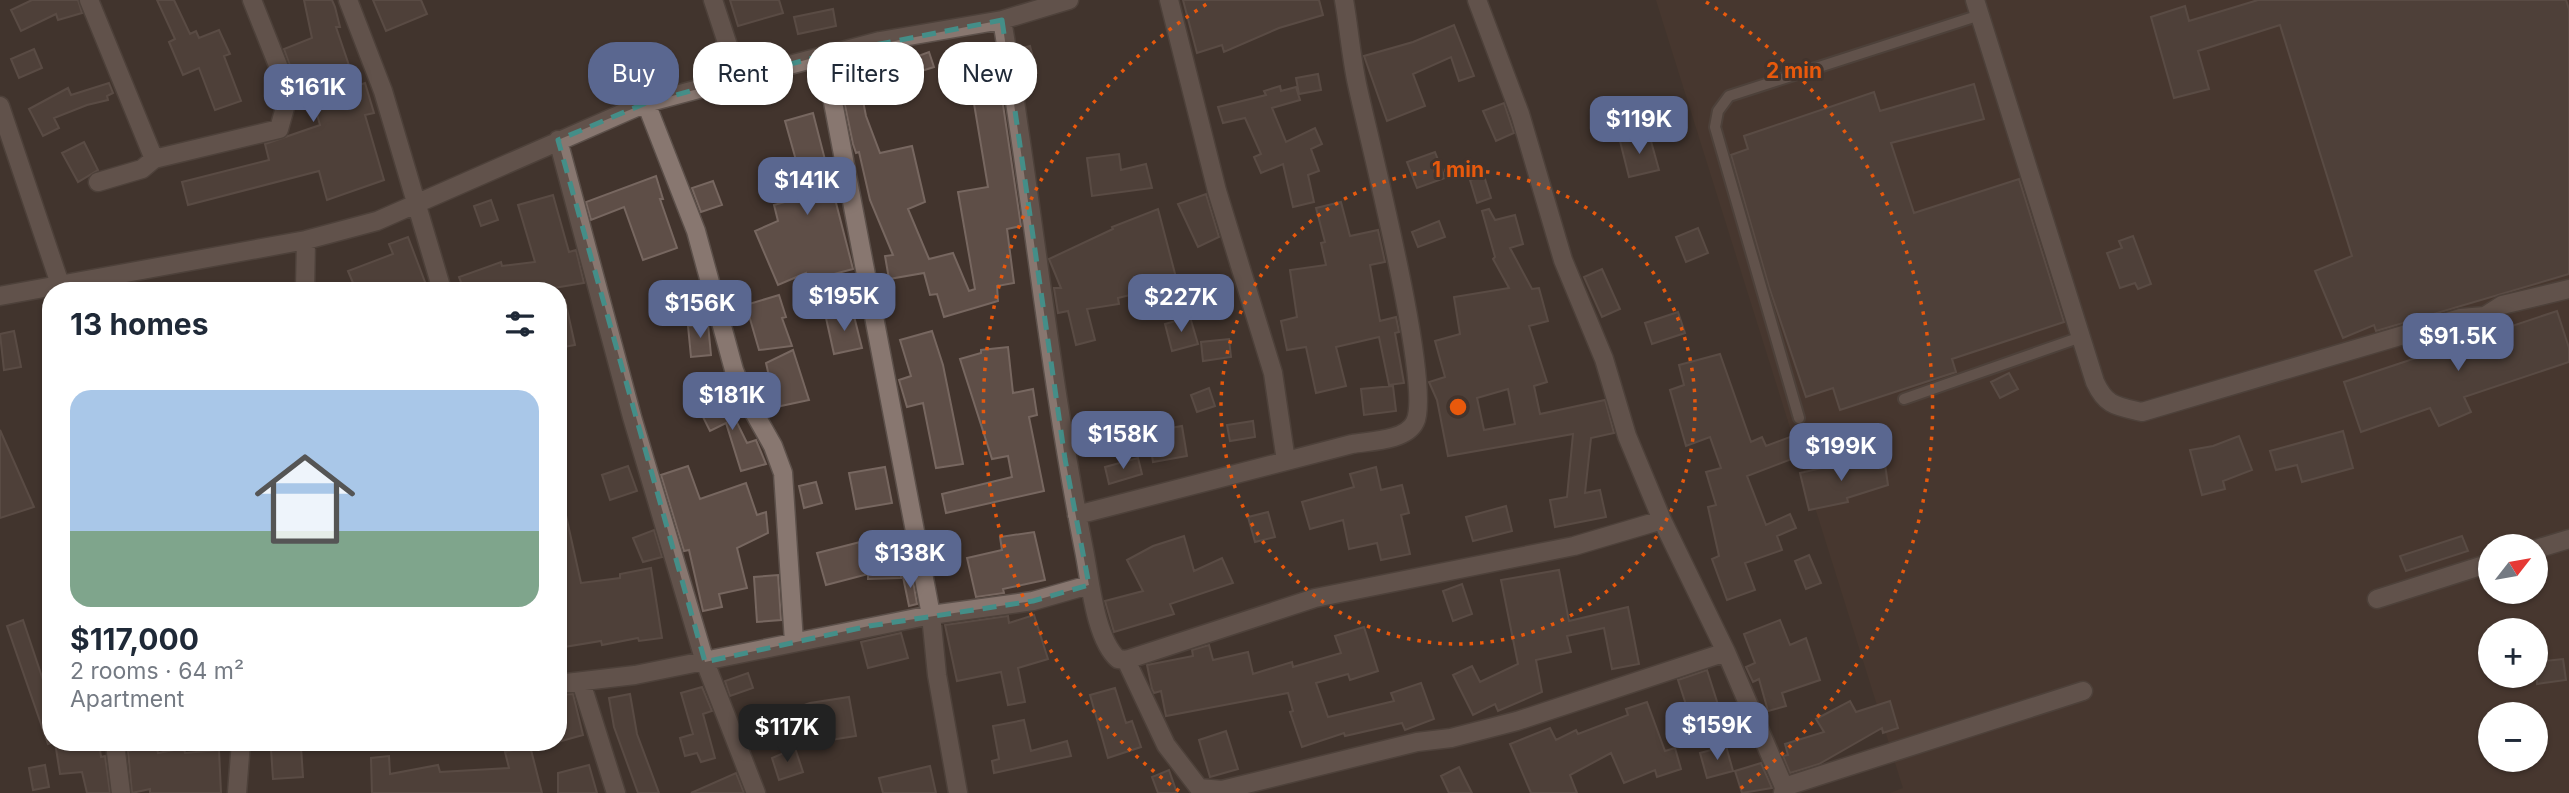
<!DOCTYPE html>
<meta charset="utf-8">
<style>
body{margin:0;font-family:Inter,sans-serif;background:#f6f6f7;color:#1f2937;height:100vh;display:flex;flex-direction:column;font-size:26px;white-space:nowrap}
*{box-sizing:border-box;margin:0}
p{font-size:23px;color:#747a83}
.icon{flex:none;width:38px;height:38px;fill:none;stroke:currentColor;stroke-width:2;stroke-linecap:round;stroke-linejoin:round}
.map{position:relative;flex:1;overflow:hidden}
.sheet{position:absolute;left:42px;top:282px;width:525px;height:469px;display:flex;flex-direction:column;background:#fff;border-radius:28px;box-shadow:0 2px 5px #0004}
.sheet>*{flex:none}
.guide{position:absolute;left:588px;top:42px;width:665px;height:63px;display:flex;gap:14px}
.needle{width:46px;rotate:59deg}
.buttons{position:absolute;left:2478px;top:534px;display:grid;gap:14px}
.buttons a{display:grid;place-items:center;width:70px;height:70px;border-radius:50%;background:#fff;box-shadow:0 2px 5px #0004;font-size:35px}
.price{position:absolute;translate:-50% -60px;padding:0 16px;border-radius:14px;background:#5a6790;color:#fff;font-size:23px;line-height:46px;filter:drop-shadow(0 2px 4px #0008)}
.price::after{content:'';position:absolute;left:50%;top:42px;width:21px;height:16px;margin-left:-10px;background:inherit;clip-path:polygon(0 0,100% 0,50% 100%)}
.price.selected{background:#222;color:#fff}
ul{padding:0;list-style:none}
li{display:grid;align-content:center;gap:14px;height:371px;padding:0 28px}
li+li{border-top:2px solid #e0e1e3}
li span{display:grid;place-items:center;height:217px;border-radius:21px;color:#555}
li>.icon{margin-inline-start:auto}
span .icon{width:126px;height:126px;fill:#fffc;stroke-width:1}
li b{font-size:30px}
h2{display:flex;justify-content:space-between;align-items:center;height:84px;padding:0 28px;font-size:30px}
.chip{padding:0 24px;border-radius:28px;background:#fff;box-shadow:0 2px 5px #0004;font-size:24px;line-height:63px}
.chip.selected{background:#5a6790;color:#fff}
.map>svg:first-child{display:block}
</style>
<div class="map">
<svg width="2569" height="793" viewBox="0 0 2569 793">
<rect width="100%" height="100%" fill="#42342d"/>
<path fill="#4f3b31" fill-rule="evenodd" d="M1656,0H2569V793H1890L1903,788ZM2490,546H2536V592H2490ZM2490,630H2536V676H2490ZM2490,714H2536V760H2490Z"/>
<path fill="#5e4e47" stroke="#776760" stroke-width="2" fill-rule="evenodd" d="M32,0H78L82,13L58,20L56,14L21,31L11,10Z
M157,0H174L190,34L196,31L199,38L219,30L230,54L224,56L241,101L215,110L199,68L183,75L169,42L175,39Z
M304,0H332L335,7L340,27H336L356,86L365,83L374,113L365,115L384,180L327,200L319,171L188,205L182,182L269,160L265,144L320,125L310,89L300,93L284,49L312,38Z
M373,0H421L427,14L386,31Z
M730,0H779L783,13L738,26Z
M1183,0H1319L1323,15L1279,28L1224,52L1222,45L1197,53Z
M2258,0H2566L2569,9V274L2376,331L2374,325L2343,338L2315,271L2352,256L2280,25L2198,51L2209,89L2174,98L2151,17L2185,6L2189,21Z
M833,9L836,26L798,34L794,17Z
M1454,25L1474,76L1459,81L1451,57L1413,74L1425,106L1387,121L1364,56L1413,42Z
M994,44L1021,226L1007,229L1014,283L997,286L998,301L944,317L937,294L930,295L924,273L889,279L885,256L893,255L870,200L859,152L856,153L853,144L842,91L860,86L866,116L880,153L912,146L925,202L908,209L929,259L953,253L969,291L975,289L958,192L988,187L965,50Z
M1030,46L1037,73L1023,77L1018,49Z
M34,49L42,68L19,78L11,59Z
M929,52L934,67L915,73L910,59Z
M659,56L664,72L642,79L637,63Z
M1318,74L1321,90L1299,94L1296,78Z
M109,83L113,93L107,96L108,100L87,105L54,118L59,128L43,136L29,109L68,88L71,95Z
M1974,84L1984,119L1891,143L1914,213L2019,179L2064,322L1952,359L1956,372L1840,410L1833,388L1806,397L1769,287L1731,155L1748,149L1744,136L1874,92L1880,111Z
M1280,86L1281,91L1296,87L1300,100L1272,108L1286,142L1315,128L1322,144L1311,149L1319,171L1308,175L1314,202L1293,207L1283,164L1261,173L1254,157L1261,154L1245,118L1223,123L1218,107L1266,95L1264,91Z
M1504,103L1514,133L1496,141L1483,111Z
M813,113L853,269L808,281L806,273L778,285L755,231L778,221L774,205L806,196L785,121Z
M1649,134L1659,170L1629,177L1620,141Z
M84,142L98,170L78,182L62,153Z
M1435,152L1445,178L1417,188L1407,162Z
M1119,154L1121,170L1146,164L1152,188L1092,196L1087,158Z
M656,176L663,199H660L677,248L643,260L624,207L591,220L586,202Z
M1484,176L1491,198L1477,203L1470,180Z
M713,181L722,205L701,212L692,188Z
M1206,194L1219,237L1198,247L1178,204Z
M553,195L569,252L576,250L584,283L542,290H464L459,277L501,262L502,266L535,262L518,205Z
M491,200L498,220L481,226L474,206Z
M1341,202L1350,236L1378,230L1385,262L1370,265L1380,321L1396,317L1399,332L1395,333L1404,383L1389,385L1379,337L1336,347L1346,386L1316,393L1306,347L1287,350L1281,321L1297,317L1290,270L1326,265L1321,243L1325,242L1316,208Z
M1158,209L1179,289L1155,295L1154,289L1118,298L1119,304L1087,309L1095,340L1076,345L1068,311L1058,313L1054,288H1061L1049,259L1113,229L1112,227Z
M1489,209L1495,220L1515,215L1523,244L1510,248L1532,289L1539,288L1548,321L1529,326L1547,382L1534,386L1540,414L1605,400L1614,433L1591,438L1585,493L1600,490L1606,517L1555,527L1550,500L1567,497L1573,434L1448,456L1437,400L1429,382L1445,377L1435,341L1460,334L1454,297L1509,288L1493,259L1495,257L1482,211ZM1508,389L1515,424L1484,430L1477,398Z
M1439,221L1445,237L1418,247L1412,232Z
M1698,228L1708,253L1686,262L1676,237Z
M2133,236L2151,284L2138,289L2135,283L2120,288L2107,253L2122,248L2119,241Z
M408,237L428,290H356L348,271L393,254L389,244Z
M1602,269L1620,309L1602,317L1584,277Z
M683,283L689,308L657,315L652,290Z
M779,295L786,317L782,318L792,346L759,350L746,305Z
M565,300L575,345L558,348V301Z
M2557,311L2569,348V362L2464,397L2471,412L2439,426L2430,408L2361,432L2344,382Z
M853,312L862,348L834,354L826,318Z
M1678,312L1685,333L1652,344L1645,323Z
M1190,317L1198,344L1172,351L1165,324Z
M708,324L711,355L691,357L688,326Z
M14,331L21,367L4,370L0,334Z
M932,331L943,365L963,464L936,468L923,403L907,407L899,380L911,376L900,340Z
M1229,339L1231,357L1203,361L1201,342Z
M1008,347L1013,393L1033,389L1037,415L1029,417L1044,491L946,513L942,494L1012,477L1008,456L992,459L960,359L981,353V350Z
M793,350L809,400L776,407L766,363Z
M1720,354L1751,442L1762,437L1766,446L1798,434L1805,454L1747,476L1766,525L1790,514L1796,528L1777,536L1782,550L1745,563L1755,590L1727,600L1712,559L1719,556L1708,507L1716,505L1706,472L1721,468L1710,437L1686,446L1670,390L1684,385L1679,365Z
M2009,373L2018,389L2000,398L1991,382Z
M1393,386L1396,411L1364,415L1361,389Z
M1209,388L1215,406L1197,412L1191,395Z
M723,394L747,443L756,440L766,464L741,471L726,423L710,431L698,407Z
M1253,421L1255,437L1230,441L1227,425Z
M1182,426L1187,456L1153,462L1148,432Z
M0,430L34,507L0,518Z
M2343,431L2353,468L2302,482L2297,465L2276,470L2270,451Z
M2239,436L2252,470L2223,481L2225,489L2202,495L2190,450L2213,446Z
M1138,458L1142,474L1109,484L1105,467Z
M1852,461L1853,468L1885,464L1888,485L1847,498L1848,502L1809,510L1800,473Z
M628,466L637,491L610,500L602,475Z
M688,466L700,499L746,483L757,515L766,512L768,533L737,548L747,588L719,594L722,607L703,611L689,550L684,551L661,475Z
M885,467L892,503L856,509L849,473Z
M1376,467L1381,490L1402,485L1409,513L1401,515L1410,554L1381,560L1377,543L1349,549L1343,520L1310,529L1302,502L1354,487L1350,474Z
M816,482L822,503L804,508L799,486Z
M1506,506L1512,531L1473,541L1466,517Z
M565,511L581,583L620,578V574L651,568L662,638L639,641L638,638L602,645L601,641L558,648V512Z
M1268,512L1275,537L1255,542L1248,517Z
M654,530L662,557L643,562L633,538Z
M1034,532L1045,580L1003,589L1004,593L976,597L967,558L1002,550L1000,537Z
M900,536L901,578L868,579V574L826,585L817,553L868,540L867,537Z
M1184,536L1194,571L1222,558L1233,583L1170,604L1174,614L1114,632L1105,601L1143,591L1127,560L1153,546Z
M2462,536L2468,551L2406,571L2400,556Z
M1809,555L1821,583L1806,589L1795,561Z
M1559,570L1569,621L1628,607L1639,664L1612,669L1604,628L1567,636L1571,652L1536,660L1542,692L1498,711L1495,704L1473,715L1453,675L1472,666L1480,682L1518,664L1501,580Z
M778,575L781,620L757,622L754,577Z
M912,575L917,604L909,606L903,577Z
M1462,584L1472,614L1453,621L1443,591Z
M1034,615L1048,659L1018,668L1025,702L1008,705L1001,672L957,681L945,625L1008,616L1009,623Z
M23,620L51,704V743L48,744L7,626Z
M1780,620L1790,645L1806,638L1820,680L1782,693L1786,706L1768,711L1759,679L1753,682L1746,667L1755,663L1744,634Z
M1364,627L1378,671L1350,680L1348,674L1316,683L1328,717L1394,701L1391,693L1421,683L1434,719L1405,730L1402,723L1345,736L1344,733L1302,747L1290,712L1293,711L1288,693L1166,716L1161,691L1154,693L1152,689L1147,665L1193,656L1192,650L1209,645L1213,660L1248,652L1253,674L1292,662L1293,667L1341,653L1335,636Z
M901,633L908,658L868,668L861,642Z
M2563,659L2566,680L2537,684L2536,662Z
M1707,670L1720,711L1691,720L1678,680Z
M748,673L753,688L730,696L725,681Z
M702,687L712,711L703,714L715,758L701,762L697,753L685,756L680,738L693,734L681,693Z
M1115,688L1126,723L1132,721L1141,747L1108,758L1090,695Z
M573,694L583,735L558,742V695Z
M630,694L637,734L659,793H638L614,727L609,698Z
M849,697L856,736L830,740L826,714L786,728L781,713L810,703Z
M1850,701L1856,712L1890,701L1898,728L1883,733L1882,728L1819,764L1790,773L1783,756L1788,755L1785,744L1824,732L1816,719Z
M1647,702L1665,751L1675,748L1681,769L1657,777L1655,770L1624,783L1611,753L1570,775L1577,793H1531L1510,744L1550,728L1556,740L1576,730L1578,734L1628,715L1626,709Z
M1024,720L1031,751L1067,741L1071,756L994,773L992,761L999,759L993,726Z
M1226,731L1238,769L1210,777L1199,740Z
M55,742H99L101,757L105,756L110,793H87L82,772L60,774Z
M156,745L158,753L184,748L185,753L219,750L221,793H150V789L132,793L128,751Z
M530,746L542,793H372L371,758L389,756L390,774L438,765L440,772L509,768L505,752Z
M1726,746L1733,771L1707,778L1700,753Z
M301,747L303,777L273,779L271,749Z
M795,748L803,772L779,780L772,758Z
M1761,763L1772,788L1742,793L1735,771Z
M45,765L49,787L33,790L29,768Z
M589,765L597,793H558V773Z
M930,766L936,793H883L879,778Z
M1459,767L1472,793H1449L1441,776Z
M1169,770L1177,793H1158L1152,777Z
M736,773L744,793H691Z"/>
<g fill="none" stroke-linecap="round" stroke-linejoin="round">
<defs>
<path id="service" d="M1904,399L2081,337
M1799,418L1715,127L1718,111L1729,96L1980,15"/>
<path id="minor" d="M89,0L154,159
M348,0L383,91L442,290
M713,0L738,76
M1169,0L1217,191L1273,373L1286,461
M1477,0L1520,114L1563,260L1604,359L1627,436L1662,520L1726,652L1784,787L1783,793
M1975,0L2095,382C2106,406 2116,406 2142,412L2461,318L2485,316L2502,305L2569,289
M1002,20C1032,196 1049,374 1084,550C1090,579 1095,639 1118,659L1126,660L1315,598L1574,546L1662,520
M824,55L931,615L937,675L958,793
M646,103L696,231L734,370L743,393L773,446L783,473L794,642
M0,106L62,290
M558,140L632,417L705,662L756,793
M98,182L142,169L154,159L279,129L289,93L252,0
M305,290L306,240
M0,296L306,240L377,221L646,103L880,41L1002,20L1069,0
M1077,515L1352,444C1369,441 1406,441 1415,422C1433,386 1368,136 1357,84C1351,56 1349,28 1344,0
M2536,549L2569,539
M2377,599L2490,563
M1126,660L1166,745L1199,788L1222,790L1417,742L1451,738L1517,721L1726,652
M581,682L616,793
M558,684L635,675L931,615L1033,601L1089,585
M118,742L116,752L121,793
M1784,787L2083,691
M237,793L241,742"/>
</defs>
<use href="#service" stroke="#5c504a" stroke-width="14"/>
<use href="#minor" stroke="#5c504a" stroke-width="21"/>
<use href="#service" stroke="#887770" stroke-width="10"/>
<use href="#minor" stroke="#887770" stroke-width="18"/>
</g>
<path d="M0 0H2569V793H0ZM1002,20L1065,459L1089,585L1033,601L869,626L705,662L558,140L646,103L824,55Z" fill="#42342d" fill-opacity=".55" fill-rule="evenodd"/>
<path fill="none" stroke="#448e88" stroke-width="5" stroke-dasharray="14 9" stroke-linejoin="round" d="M1002,20L1065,459L1089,585L1033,601L869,626L705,662L558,140L646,103L824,55Z"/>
<g fill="none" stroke="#e8590c" stroke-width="3.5" stroke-dasharray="3.5 7">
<circle cx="1458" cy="407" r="237"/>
<path d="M1179 791A475 475 0 0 1 1210 2M1706 2A475 475 0 0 1 1737 791"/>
</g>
<circle cx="1458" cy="407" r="10" fill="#e8590c" stroke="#42342d" stroke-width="3.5"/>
<g font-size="21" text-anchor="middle" font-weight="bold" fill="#e8590c" stroke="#42342d" stroke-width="6" stroke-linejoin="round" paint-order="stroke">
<text x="1794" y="78">2 min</text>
<text x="1458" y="177">1 min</text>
</g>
</svg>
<div class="buttons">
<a><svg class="needle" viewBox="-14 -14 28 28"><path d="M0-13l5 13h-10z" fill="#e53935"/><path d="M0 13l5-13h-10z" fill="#747a83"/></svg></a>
<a>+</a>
<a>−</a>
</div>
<b class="price" style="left:313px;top:124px">$161K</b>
<b class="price" style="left:1639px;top:156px">$119K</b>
<b class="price" style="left:807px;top:217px">$141K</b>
<b class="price" style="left:844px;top:333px">$195K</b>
<b class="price" style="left:1181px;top:334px">$227K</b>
<b class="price" style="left:700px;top:340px">$156K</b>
<b class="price" style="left:2458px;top:373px">$91.5K</b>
<b class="price" style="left:732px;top:432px">$181K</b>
<b class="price" style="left:1123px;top:471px">$158K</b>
<b class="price" style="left:1841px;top:483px">$199K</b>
<b class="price" style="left:910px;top:590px">$138K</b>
<b class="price" style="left:1717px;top:762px">$159K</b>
<b class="price selected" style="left:787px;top:764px">$117K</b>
<div class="guide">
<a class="chip selected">Buy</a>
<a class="chip">Rent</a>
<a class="chip">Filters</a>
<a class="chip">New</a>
</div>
<section class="sheet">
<h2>13 homes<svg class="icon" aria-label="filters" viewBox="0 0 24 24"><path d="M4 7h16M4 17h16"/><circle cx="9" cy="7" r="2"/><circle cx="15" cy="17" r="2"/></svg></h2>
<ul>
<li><span style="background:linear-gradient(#a9c7e8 65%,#7fa58c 0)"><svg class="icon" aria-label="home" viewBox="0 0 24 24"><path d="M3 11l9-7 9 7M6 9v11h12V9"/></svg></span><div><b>$117,000</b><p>2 rooms · 64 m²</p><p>Apartment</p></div></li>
</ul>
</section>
</div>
